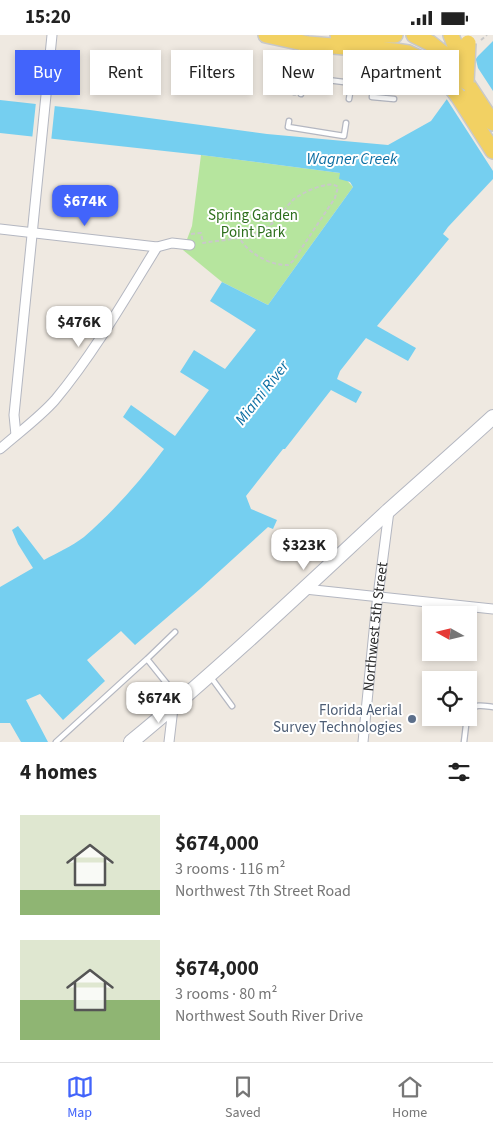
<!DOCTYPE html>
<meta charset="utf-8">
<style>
body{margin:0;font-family:"Source Sans 3",sans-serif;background:#f2f2f2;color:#222;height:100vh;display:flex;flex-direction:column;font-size:19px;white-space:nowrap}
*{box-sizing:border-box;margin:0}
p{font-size:16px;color:#767676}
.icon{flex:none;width:28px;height:28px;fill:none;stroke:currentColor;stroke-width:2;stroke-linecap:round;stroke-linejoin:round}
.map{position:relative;height:707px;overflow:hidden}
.panel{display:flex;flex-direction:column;background:#fff;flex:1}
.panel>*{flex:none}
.guide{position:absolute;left:15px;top:15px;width:464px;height:45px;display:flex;gap:10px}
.needle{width:32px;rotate:278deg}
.controls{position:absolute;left:422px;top:571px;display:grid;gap:10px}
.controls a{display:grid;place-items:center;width:55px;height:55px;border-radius:0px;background:#fff;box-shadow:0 2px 8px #0003;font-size:25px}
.price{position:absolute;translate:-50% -42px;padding:0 11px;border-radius:10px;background:#fff;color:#222;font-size:16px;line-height:32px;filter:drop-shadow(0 1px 2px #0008)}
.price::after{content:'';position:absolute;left:50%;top:30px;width:15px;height:11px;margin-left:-8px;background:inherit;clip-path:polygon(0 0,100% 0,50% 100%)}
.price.active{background:#4264fb;color:#fff}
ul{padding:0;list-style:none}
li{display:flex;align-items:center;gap:15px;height:125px;padding:0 20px}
li span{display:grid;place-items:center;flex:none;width:140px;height:100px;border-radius:0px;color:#555}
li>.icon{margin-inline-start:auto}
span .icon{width:60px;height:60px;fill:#fffc;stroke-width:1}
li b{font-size:21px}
h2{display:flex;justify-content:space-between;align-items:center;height:60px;padding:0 20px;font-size:21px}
.chip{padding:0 18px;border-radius:0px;background:#fff;box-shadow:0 2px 8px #0003;font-size:18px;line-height:45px}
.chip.active{background:#4264fb;color:#fff}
.status{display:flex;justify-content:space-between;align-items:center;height:35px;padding:0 25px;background:#fff;direction:ltr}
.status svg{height:14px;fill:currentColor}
.menu{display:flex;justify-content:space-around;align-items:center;height:70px;border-top:1px solid #e0e0e0;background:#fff;font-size:14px;color:#767676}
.menu a{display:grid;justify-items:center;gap:2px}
.menu .active{color:#4264fb}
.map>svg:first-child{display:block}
</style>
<div class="status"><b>15:20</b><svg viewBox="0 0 49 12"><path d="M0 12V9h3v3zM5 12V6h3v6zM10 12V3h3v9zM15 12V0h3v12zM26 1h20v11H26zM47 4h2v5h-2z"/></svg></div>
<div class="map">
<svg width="493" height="707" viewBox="0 0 493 707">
<rect width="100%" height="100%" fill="#efe9e1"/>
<path fill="#b6e59e" d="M201,120L340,138L353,152L268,270L222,247L183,215L192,191Z"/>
<path fill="#75cff0" d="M493,6V144L448,192L443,199L449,204L377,291L416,313L408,326L366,303L340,336L337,344L362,357L356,368L331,355L285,414H283L246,461L251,474L277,485L273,494L268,492L200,554L135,610L121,596L87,625L105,646L63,685L40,659L26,665L48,707H21L10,688H0V552L33,533L18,509L12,495L18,491L44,525C57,518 72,511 84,502C114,476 140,446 164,414L123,382L131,370L175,401L209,355L180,337L194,315L225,334L256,295L210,266L222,247L268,270L353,152L350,147L339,144L340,138L201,120L0,98V65L90,75L267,99L388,110L431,86L478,21Z"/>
<path fill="#efe9e1" d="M475,21L478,33L493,56V136L446,63Z
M36,67L55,69L51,107L32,105Z"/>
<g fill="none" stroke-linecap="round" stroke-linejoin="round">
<defs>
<path id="service" d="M377,18L372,62L394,64
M294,57L303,9
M301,59L302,50L311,43L352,48
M349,64L357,17
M289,86L288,92L344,101L346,88
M175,597L147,624L180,665
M210,641L232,671
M469,676C475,668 485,671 493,672
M56,707L147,624
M464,707L467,682"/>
<g id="minor">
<path d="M0,194L157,212L172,208L190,210"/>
<path d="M16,400L14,380L52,0"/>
<path d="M0,414C18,398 39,383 55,365C94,318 125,264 157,212"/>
<path d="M305,554L493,574"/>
<path d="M169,707L173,673"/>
<path id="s1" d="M363,707L376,576L389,476"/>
</g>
<path id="secondary" d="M131,707C220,634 304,554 388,476C423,445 458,414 493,382"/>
<path id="primary" d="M266,0L308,9L395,16L408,18L429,28
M338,0H395
M414,0L430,8L444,19
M451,0L456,13
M460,38L493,88
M458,61L493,116"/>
</defs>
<use href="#service" stroke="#b4b7c1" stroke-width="7"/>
<use href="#minor" stroke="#b4b7c1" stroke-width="11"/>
<use href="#secondary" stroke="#b4b7c1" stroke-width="16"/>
<use href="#primary" stroke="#c9c9c9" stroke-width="18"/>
<path stroke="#c9c9c9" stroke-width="2" stroke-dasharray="4 2.5" stroke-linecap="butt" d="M481,5L487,0
M385,33L415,37
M191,199L201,198L203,208C219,205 246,204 260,197C274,190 282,176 293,165C301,158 330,144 338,152L335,163L293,226L288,230C271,231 247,218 239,202"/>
<use href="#service" stroke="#fff" stroke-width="4.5"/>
<use href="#minor" stroke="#fff" stroke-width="9"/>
<use href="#secondary" stroke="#fff" stroke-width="14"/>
<use href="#primary" stroke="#f2d163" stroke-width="15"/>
<defs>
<path id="primary-bridge" d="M456,13L460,38
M444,19L459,37
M429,28L439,36L458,61
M466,47L468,8"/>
</defs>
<use href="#primary-bridge" stroke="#c9c9c9" stroke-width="18" stroke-linecap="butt"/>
<use href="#primary-bridge" stroke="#f2d163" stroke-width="15"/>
</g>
<circle fill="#5c6f8a" stroke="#fff" stroke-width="2" cx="412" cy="684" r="5"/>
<g text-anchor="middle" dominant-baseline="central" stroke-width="4" stroke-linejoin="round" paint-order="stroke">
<g font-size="15" fill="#2c6e1b" stroke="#fff">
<text x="253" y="180">Spring Garden<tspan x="253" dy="17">Point Park</tspan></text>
</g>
<g font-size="15" fill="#2e2e2e" stroke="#fff">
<text stroke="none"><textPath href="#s1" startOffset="116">Northwest 5th Street</textPath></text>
</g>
<g font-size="15" fill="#4e5e75" stroke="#fff" text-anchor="end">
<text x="402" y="675">Florida Aerial<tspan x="402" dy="17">Survey Technologies</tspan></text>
</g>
<g font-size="16" font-style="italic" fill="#0d6fa3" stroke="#fff">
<text x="352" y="124">Wagner Creek</text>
<text transform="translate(262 358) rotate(-52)">Miami River</text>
</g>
</g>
</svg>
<div class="controls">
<a><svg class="needle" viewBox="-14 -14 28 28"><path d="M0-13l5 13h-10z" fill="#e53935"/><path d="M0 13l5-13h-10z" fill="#767676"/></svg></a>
<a><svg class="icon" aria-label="locate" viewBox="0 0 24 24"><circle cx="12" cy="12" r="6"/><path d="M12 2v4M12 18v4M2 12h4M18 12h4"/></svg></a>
</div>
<b class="price active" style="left:85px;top:192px">$674K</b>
<b class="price" style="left:79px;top:313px">$476K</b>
<b class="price" style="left:304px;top:536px">$323K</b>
<b class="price" style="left:159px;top:689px">$674K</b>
<div class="guide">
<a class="chip active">Buy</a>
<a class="chip">Rent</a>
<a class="chip">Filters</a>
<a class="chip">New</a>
<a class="chip">Apartment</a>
</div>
</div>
<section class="panel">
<h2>4 homes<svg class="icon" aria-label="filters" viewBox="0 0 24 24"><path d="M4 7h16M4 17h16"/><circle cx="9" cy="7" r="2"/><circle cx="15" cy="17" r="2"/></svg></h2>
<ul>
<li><span style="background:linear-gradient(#dfe7d0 75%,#8fb573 0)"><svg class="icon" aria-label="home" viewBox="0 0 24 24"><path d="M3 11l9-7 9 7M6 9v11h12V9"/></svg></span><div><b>$674,000</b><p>3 rooms · 116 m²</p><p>Northwest 7th Street Road</p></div></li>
<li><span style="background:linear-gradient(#dfe7d0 60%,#8fb573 0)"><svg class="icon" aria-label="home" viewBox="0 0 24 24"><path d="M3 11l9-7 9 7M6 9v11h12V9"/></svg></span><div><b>$674,000</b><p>3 rooms · 80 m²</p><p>Northwest South River Drive</p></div></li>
</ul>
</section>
<nav class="menu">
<a class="active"><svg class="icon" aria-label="map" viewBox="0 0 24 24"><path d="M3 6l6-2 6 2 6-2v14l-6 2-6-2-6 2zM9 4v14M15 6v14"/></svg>Map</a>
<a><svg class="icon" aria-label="saved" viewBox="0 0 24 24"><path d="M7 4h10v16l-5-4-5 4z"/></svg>Saved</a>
<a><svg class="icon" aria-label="home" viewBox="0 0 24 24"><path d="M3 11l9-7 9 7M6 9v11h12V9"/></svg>Home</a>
</nav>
